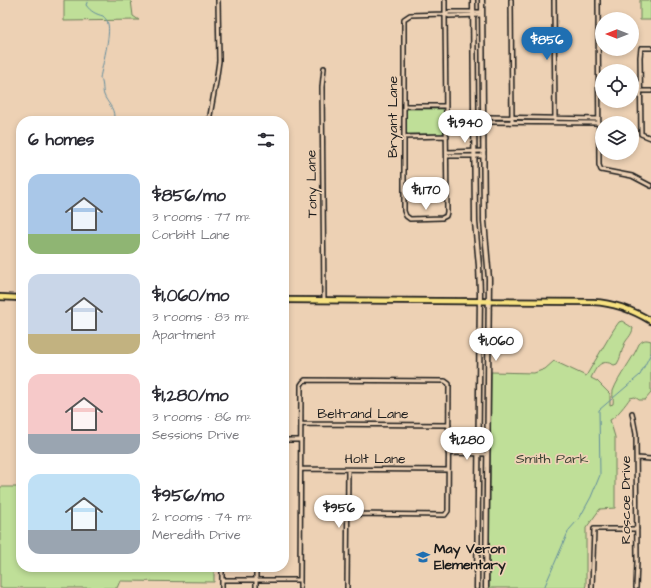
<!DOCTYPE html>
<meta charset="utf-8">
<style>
body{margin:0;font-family:"Architects Daughter",sans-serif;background:#f2f2f3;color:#2b2b33;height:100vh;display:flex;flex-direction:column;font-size:15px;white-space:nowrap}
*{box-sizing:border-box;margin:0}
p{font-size:13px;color:#7c7c81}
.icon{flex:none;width:22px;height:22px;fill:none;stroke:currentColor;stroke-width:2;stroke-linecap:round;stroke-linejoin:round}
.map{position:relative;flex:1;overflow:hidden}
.panel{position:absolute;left:16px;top:116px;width:273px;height:456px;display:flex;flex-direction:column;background:#fff;border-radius:16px;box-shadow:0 2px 6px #0003}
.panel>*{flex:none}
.needle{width:26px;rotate:270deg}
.tools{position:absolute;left:595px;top:12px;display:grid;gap:8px}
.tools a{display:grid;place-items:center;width:44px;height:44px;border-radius:50%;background:#fff;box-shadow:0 2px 6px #0003;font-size:20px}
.price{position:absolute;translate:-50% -34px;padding:0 9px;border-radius:14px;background:#fff;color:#222;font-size:13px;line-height:26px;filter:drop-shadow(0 1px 2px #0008)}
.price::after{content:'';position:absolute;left:50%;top:24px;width:12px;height:9px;margin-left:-6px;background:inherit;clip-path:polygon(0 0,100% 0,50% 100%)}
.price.selected{background:#1f6fb2;color:#fff}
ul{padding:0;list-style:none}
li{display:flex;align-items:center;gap:12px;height:100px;padding:0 12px}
li span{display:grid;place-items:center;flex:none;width:112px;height:80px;border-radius:12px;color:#555}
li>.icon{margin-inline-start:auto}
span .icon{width:48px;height:48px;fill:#fffc;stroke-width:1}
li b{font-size:17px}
h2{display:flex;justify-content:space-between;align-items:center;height:48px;padding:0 12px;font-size:17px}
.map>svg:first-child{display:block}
</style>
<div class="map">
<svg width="651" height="588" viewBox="0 0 651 588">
<rect width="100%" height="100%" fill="#edd1b4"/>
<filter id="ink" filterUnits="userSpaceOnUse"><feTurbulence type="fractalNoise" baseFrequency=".025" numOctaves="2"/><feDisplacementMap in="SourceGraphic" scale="8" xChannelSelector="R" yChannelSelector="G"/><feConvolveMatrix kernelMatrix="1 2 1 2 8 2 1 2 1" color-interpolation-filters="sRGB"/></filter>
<g filter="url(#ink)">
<path fill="#bfdf98" stroke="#6e7e5a" d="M64,0H131L133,16L139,20L64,21Z
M640,0H651V20H640Z
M408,109H443L444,111V132L442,134H408L406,132V111Z
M622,321L633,328C632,336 626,339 624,345C621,352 621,358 617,364L614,365C601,358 596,367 591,378L597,381L610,394V405L613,404C614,400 612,396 613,391C619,375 632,361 639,344C643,340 645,339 651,341V393L645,400H639L635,397L630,398C627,403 615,418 610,420L615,437V508L600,509L586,528V585L585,588H489L491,372L534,373L545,369L554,361L586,376L614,329L619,322Z
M0,487H21V567H214V582L120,581L117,588H0Z"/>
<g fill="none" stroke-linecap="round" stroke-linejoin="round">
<path stroke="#628c9d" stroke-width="1" d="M88,0L86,5C91,12 96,14 103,16C105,18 108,21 108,24C111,34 102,67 100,78C104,83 102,89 104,95C107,103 114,107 114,117L111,120L100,121
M579,519L591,497L600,475L599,410L640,375L651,353
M544,588L569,530L576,522"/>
<defs>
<path id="street" d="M445,0V14L447,212L446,216L442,218L410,219L406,216L404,211V19L410,15L445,14L449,16L482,15
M511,0L512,122
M554,0L555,122
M598,0L599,165L601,170L632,176L651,186
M445,14L449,12H482
M651,48H641L640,57L641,134L651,138
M632,91H651
M404,106H446
M483,119L489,122L598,123
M483,119L489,117L598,119
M209,121L216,82L219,61L218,0
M404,137L447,136
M447,152L484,151
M447,156H484
M324,300L322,87L324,68
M632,413L636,434L637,561L636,588
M301,424L449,425
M284,440H301
M448,449H487
M448,453L487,454
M637,458L651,459
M301,469L448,470
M222,580H300
M222,588V567
M256,588V567
M300,588L301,385L303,382L305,380L445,381L449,384L448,511L445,515L347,514
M347,588L348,470
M592,588L594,529H637"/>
<path id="secondary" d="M473,0L475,222L479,266L480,293L477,588
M482,0L484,221L489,279L486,588"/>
<path id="primary" d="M0,297L21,298
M284,300L593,302C614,303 633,310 651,321"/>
</defs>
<use href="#street" stroke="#1c1c1c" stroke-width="6"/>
<use href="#secondary" stroke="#1c1c1c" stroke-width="7"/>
<use href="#primary" stroke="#1c1c1c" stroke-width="8"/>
<use href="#street" stroke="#edd1b4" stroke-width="3"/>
<use href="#secondary" stroke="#edd1b4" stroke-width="4"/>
<use href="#primary" stroke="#f8e281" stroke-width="4.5"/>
</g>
</g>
<defs>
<symbol id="school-bare" viewBox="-9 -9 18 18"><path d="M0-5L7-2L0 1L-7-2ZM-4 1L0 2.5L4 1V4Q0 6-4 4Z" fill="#1f6fb2" stroke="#edd1b4" stroke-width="2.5" paint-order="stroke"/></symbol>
</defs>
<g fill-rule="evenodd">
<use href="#school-bare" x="413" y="547" width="20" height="20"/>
</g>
<g text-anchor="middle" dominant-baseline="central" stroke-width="3.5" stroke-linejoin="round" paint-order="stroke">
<g font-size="14" fill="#1c1c1c" stroke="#edd1b4">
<text transform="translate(393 117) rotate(-90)">Bryant Lane</text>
<text transform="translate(312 184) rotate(-91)">Tony Lane</text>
<text x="363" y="414">Beltrand Lane</text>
<text x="375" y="459">Holt Lane</text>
<text transform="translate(626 500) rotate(-90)">Roscoe Drive</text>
</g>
<g font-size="14" fill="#3d4335" stroke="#edd1b4">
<text x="552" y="459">Smith Park</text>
</g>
<g font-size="14" font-weight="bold" fill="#1c1c1c" stroke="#edd1b4" text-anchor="start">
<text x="434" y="549">May Veron<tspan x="434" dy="16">Elementary</tspan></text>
</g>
</g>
</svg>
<div class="tools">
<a><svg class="needle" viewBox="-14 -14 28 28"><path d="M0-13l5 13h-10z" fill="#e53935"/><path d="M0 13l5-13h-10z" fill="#7c7c81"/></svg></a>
<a><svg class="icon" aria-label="locate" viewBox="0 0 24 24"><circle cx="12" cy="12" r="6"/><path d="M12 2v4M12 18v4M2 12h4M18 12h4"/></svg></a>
<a><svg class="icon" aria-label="layers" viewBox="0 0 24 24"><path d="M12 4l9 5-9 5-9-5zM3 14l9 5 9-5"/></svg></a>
</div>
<b class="price selected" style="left:547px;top:61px">$856</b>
<b class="price" style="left:465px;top:144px">$1,940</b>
<b class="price" style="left:426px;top:211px">$1,170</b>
<b class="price" style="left:496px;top:362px">$1,060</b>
<b class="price" style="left:467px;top:461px">$1,280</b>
<b class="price" style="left:339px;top:529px">$956</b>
<section class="panel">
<h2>6 homes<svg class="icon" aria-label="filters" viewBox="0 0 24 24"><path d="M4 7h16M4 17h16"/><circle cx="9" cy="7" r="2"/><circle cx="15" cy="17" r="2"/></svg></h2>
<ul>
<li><span style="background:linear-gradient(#a9c7e8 75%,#8fb573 0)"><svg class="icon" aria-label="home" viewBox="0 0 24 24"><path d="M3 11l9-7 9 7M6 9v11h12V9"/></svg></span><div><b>$856/mo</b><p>3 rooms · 77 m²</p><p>Corbitt Lane</p></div></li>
<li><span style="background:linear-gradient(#c9d6e8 75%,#c2b280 0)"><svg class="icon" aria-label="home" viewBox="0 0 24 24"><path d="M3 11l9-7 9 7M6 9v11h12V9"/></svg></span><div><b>$1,060/mo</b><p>3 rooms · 83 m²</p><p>Apartment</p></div></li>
<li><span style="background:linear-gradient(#f6c9c9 75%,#9aa5b1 0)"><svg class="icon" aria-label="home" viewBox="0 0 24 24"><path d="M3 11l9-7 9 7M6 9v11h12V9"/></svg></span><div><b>$1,280/mo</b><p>3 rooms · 86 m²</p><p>Sessions Drive</p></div></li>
<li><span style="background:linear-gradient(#bfe0f5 70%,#9aa5b1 0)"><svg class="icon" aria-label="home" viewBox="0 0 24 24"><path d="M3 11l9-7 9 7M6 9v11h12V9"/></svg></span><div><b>$956/mo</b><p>2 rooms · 74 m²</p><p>Meredith Drive</p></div></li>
</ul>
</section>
</div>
